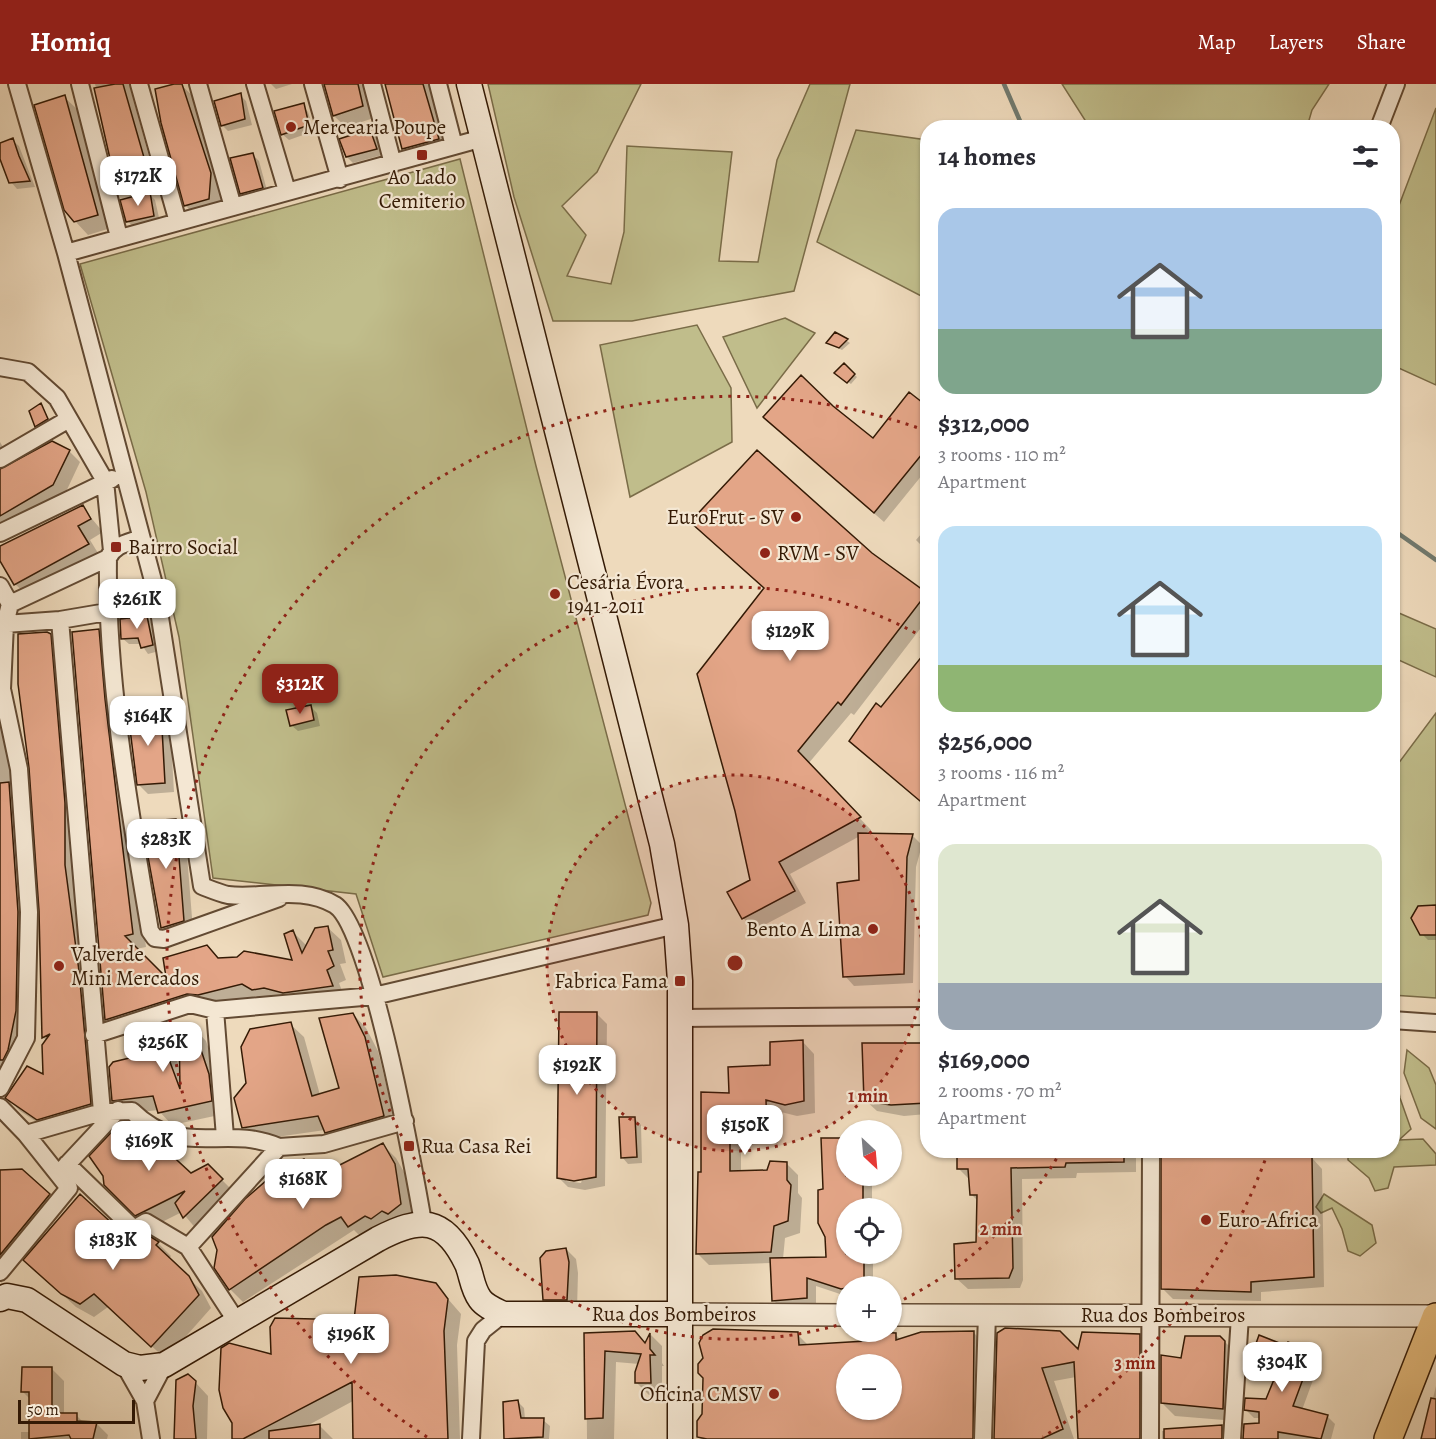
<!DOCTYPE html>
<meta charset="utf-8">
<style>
body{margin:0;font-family:Alegreya,serif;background:#f7f7f7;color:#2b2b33;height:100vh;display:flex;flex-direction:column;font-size:22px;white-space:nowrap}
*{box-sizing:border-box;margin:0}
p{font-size:20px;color:#7c7c81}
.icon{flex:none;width:33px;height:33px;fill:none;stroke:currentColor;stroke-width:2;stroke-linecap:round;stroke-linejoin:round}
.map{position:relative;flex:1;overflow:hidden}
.sheet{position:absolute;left:920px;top:36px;width:480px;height:1038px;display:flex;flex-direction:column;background:#fff;border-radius:24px;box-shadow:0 2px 4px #0004}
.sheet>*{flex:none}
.needle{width:39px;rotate:154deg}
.buttons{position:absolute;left:836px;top:1036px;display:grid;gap:12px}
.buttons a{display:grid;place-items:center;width:66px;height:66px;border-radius:50%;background:#fff;box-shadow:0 2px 4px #0004;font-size:30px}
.scale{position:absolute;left:18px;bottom:15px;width:117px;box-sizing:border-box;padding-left:6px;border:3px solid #341a05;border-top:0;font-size:16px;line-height:21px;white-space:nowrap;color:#341a05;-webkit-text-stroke:4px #f4e7d3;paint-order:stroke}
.price{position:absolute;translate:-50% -51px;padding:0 14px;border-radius:12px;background:#fff;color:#222;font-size:20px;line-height:39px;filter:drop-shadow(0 2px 3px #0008)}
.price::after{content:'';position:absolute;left:50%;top:36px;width:18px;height:14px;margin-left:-9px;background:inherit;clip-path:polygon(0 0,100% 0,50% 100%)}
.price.current{background:#8f2418;color:#fff}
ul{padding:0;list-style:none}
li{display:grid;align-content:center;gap:12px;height:318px;padding:0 18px}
li span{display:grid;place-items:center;height:186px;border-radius:18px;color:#555}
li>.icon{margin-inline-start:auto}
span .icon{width:108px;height:108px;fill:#fffc;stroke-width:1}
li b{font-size:26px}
h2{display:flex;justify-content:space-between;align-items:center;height:72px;padding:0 18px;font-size:26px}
header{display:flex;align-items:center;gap:36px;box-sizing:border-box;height:84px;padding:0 30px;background:#8f2418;color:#fff}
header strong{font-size:28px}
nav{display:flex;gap:33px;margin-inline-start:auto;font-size:21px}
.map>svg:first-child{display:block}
</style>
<header>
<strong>Homiq</strong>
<nav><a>Map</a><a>Layers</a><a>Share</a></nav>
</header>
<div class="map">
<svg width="1436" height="1355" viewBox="0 0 1436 1355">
<rect width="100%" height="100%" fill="#eedabc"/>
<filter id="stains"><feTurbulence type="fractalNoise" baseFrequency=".00333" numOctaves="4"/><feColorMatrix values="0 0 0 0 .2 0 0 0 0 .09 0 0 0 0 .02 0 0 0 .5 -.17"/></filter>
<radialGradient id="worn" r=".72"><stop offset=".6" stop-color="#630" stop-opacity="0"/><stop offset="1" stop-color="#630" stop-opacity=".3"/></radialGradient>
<path fill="#c0bd8b" stroke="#7a6c48" stroke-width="1.5" d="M488,0H641L597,88L562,122L586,151L567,192L611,200L624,148L627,62L732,68L719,177L758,178L777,76L810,0H850L794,207L632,237H553L514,113Z
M1062,0H1329L1312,26L1307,43L1090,44Z
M1436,24V301L1392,281V140Z
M856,46L927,56V215L817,158Z
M460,75L536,382L651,819L648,831L383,893L356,810L213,794L179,553L146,408L80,180Z
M785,234L815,249L757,324L723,253Z
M697,241L731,304L732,358L630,413L600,261Z
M1392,526L1436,545V593L1392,573Z
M1436,629V914L1392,911V688Z
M1407,966L1429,984L1436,1001V1045L1421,1034L1404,989Z
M1392,973L1400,1014L1411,1045L1399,1056L1423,1055L1436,1070V1081L1394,1083L1388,1104L1375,1107L1369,1094L1348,1076V1067L1392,1066Z
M1324,1110L1372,1141L1376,1159L1360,1172L1348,1167L1342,1145L1332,1124L1321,1129L1316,1123Z"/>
<path fill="#0003" fill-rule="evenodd" d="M95,0H129L153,87L124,96L115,87Z
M180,0L194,13L224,103L222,128L199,135L186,122L162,38Z
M271,0H292L276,5Z
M325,0H366L374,34L346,43L334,32Z
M386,0H431L450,67L416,76L403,64Z
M240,11L246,17L252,41L228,47L222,41Z
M64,13L78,26L111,144L88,151L75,137Z
M302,21L308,28L314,47L289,56L282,50Z
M370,46L376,52L382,71L353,79L347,73Z
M12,56L19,62L35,103L17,105L11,98L0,71V61Z
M253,71L259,77L268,110L248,116L242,109Z
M149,110L155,116L160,138L134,143L127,137Z
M836,250L850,259L842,266L828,259Z
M844,281L857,293L851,300L839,291Z
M40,321L53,341L42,348L36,342Z
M832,323L874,356L927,324V385L884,438L775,343Z
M0,358L10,375L2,381L1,387L69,367L80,378L64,412L0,450Z
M82,423L103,448L90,456L101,474L29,513L15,500L0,474V464Z
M927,443V467L916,456Z
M871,470L927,511V536L854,631L851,629L808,680L871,746L863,751H912L922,761L916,783L913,899L854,902L845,892L860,798V752L790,790L806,819L755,846L743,834L751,797L736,726Z
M147,534L153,540L159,567L148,570L141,560H129L122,554Z
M99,547L112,560L117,629L146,863L136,865L169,898L219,875L295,878L293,848L307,862L327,843L341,856L346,879L340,880L346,896L339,899L345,915L266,919L256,912L212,924L201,923L119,949L106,936Z
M50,551L63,564L103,1033L52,1048L20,1027L7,1014L44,992L47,957L43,953Z
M927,569V723L862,667L881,625Z
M311,623L317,629L320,642L298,647L291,641Z
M0,624L22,712L28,940L9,986L2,1014H0Z
M160,628L170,638L174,708L148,710L138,700Z
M175,737L185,746L193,846L171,852L161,842Z
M1436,824V856H1428L1422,850Z
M353,930L366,944L378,967L397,1045L339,1061L325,1046L256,1056L243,1043L290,940L304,953L320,1011L341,1005Z
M597,930L607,940L605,1102L585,1106L568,1103L558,1093ZM566,1094L582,1096L581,1099L566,1097Z
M193,943L206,957L222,1004L224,1030L172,1041L158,1026L126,1030L113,1017L144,972L157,945L170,958L180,986Z
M803,958L814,970L815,1029L797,1032L777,1027L778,1059L741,1061V1088H768L786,1079L798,1091V1109L802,1114L800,1149L785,1154L783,1175L827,1174L824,1107L846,1055V1092H872V1125H846V1170H873V1203H846V1212L816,1202V1224L783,1226L773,1216L772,1179L709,1181L698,1170L703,1089L730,1010Z
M927,960V1030L904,1032L877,1027L865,1016Z
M634,1034L641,1041L642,1079L628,1080L622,1073Z
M383,1061L396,1074L408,1095L414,1134L363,1155L354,1146L243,1218L230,1205Z
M959,1066H1136V1088L1077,1089L1076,1094L1022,1095L1023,1196L1020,1204L968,1205L956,1194L978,1160V1117L971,1110L970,1096L958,1084Z
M1162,1066H1263V1072L1290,1073L1291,1066H1310L1306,1074H1312L1322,1085L1324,1203L1261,1208V1217L1173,1215L1163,1205Z
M208,1082L235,1109L197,1146L182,1128L150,1144L105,1100L191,1091Z
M0,1085L22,1087L62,1125L1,1199Z
M148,1153L158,1159L171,1172L169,1175L202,1207L211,1224L166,1275L108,1223L94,1233L76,1223L39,1189L126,1154L140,1163Z
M566,1165L576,1175L578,1189L577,1225H554L544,1215Z
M435,1200L461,1230L457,1261L460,1355H354L353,1317L303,1344L320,1342L333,1355H233L272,1272Z
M635,1249L646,1260L651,1251L662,1262V1279L664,1282H662V1310L649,1311L637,1299L639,1280L616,1278L614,1355H587L586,1251Z
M974,1249L987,1262V1355H701L698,1352L797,1250L809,1262L867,1259L895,1250L901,1256ZM846,1281H891V1326H846Z
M1059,1249L1079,1268L1139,1252L1153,1265V1355H1079L1076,1293L1054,1297L1074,1355H995Z
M1220,1253L1238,1271L1236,1337L1175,1332L1162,1319L1182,1276Z
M1287,1264L1312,1269L1320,1277L1302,1326L1327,1332L1335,1340L1331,1355H1242L1245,1341L1261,1340V1334H1254L1246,1326L1268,1316L1275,1298L1257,1293L1249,1285Z
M52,1285L64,1297V1331H76L84,1339H96L108,1351L107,1355H21V1348H30V1315L23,1308Z
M195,1298L208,1312L207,1355H175Z
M1436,1302V1355H1423Z
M518,1318L524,1324L525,1335L543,1336L550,1342L549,1355H505V1319Z
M1222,1343L1234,1355H1162V1347Z"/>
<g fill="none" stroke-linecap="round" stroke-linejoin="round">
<path stroke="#717a6f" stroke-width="4.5" d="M1004,0L1023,44
M1392,445L1436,476"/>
</g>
<path fill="#e3a587" stroke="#341a05" stroke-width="1.5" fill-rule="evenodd" d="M115,0H123L145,77L113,88L94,4Z
M174,0H182L211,89L209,115L184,122L161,39L155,5Z
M324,0H358L363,22L333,32Z
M385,0H423L439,55L402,65Z
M241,9L245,35L221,42L214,17Z
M65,11L98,131L74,138L64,126L34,21Z
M304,19L309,41L281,51L274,27Z
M370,45L377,65L346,73L339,55Z
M13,54L19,72L30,97L9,99L0,75V59Z
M253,69L263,104L240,110L230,74Z
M150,108L154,132L126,138L120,116Z
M835,248L848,255L839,264L826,259Z
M844,279L855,290L847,299L834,289Z
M801,291L833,322L873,354L909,308L927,322V364L874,429L763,333Z
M41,319L48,335L35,343L29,327Z
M52,357L70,366L53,401L0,432V385Z
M757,366L872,469L927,509L841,621L838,618L798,667L861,733L779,778L795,807L742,835L727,808L750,796L735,727L697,590L764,504L690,438Z
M83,421L91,435L78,442L89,460L14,501L0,477V462Z
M147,532L153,561L141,564L138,554L121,555L120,535Z
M99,545L105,615L133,850L125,852L166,893L163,874L207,861L218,874L237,873L244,867L292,876L284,850L293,846L302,869L315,844L328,842L333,866L328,867L334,882L327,886L333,902L283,909L264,904L252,906L242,900L198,911L187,910L105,936L72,548Z
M47,548L51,550L65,719V781L79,887L91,1020L37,1036L5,1014L27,982L43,990L42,961L50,950L42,954L39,827L29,684L18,600V550Z
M927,566V707L920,717L849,657L876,619L881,623Z
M311,621L314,636L290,642L286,626Z
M161,626L165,699L137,701L128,629Z
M9,698L18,828L16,927L8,966L3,976H0V699Z
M176,735L184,837L161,844L146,762L147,737Z
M858,749L913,750L907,773L904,890L843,893L837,799L859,796Z
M1436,821V851H1420L1411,834L1418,822Z
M559,928H597L596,1093L574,1097L557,1094Z
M353,929L365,953L384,1032L325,1049L318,1032L242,1044L234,1014L246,999L241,963L250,945L291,938L312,1012L339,1004L319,934Z
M179,942H193L209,990L212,1017L158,1029L153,1012L112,1017L109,983L113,978L142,971L141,947L153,943H157L180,1005Z
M803,956L804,1017L785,1021L766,1016L767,1048L730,1050V1087L767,1086L770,1077L787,1078V1096L791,1101L788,1137L774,1142L771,1168L696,1170L698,1088H701V1008L729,1009L728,983L770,981V958Z
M862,959H927V1019L891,1021L864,1017Z
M619,1033H635L637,1073L621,1074Z
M121,1038H128L153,1054L191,1089L208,1080L223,1095L183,1134L175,1119L185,1107L135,1132L104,1101L103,1092L89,1072Z
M821,1054H846V1092H863V1125H846V1170H864V1201L841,1205L807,1194V1214L772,1217L770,1174L826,1173L825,1153L818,1139V1106L823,1105Z
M383,1059L395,1080L401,1120L388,1130L382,1127L371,1135L365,1132L348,1143L341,1133L326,1141L229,1206L214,1184L217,1166L212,1153L245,1115L275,1089L304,1075L318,1092Z
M957,1066H1124V1078L1066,1079L1065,1083L1011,1084L1013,1184L1009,1194L955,1195L954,1160L976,1158L977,1111H970L968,1085H957Z
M1161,1066H1253V1070L1312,1073L1314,1193L1251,1198V1208L1161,1205Z
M22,1085L50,1110L0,1171V1086Z
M80,1110L127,1153L140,1161L148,1151L159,1158L156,1161L189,1192L199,1211L151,1263L94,1210L80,1220L61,1210L23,1176Z
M566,1164L569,1178L567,1216H543L540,1174L546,1167Z
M396,1191L436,1199L448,1215L444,1247L448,1355H353L352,1298L243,1355H232V1339L223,1324L219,1306L221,1264L229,1259L271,1270L270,1243L275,1234L354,1236L359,1193Z
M1005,1244L1060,1247L1078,1265L1082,1248L1140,1250V1355H1078L1074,1278L1042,1284L1063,1345L1041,1355H994L997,1249Z
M713,1245L798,1248L799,1261L866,1257L867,1252L874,1248L896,1249V1256L921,1248L974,1247L973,1355H707L697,1353V1337L702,1330L703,1294L698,1289V1280L703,1274L699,1259L703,1251ZM846,1281H891V1326H846Z
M635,1247L645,1259L650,1249V1265L655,1271H650L651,1299H635V1288L641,1270L605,1267L603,1334L585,1335L584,1249Z
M1259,1251L1287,1262L1288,1258L1313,1268L1293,1322L1328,1331L1321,1355L1278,1348V1355H1243L1244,1340L1259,1339V1328L1244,1326L1245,1314L1266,1315L1275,1293L1247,1285Z
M1185,1252H1220L1225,1257L1223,1325L1161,1319V1271L1181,1274Z
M22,1283H52V1329H77V1337L97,1338L93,1355H71L69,1351L29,1355V1308H21Z
M188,1290L196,1297L193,1322L196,1355H174L176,1296Z
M1431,1314L1436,1315V1355H1421Z
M518,1316L521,1334H544L543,1353L504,1355L503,1318Z
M320,1340V1355H269V1347Z
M1222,1341V1355H1164V1345Z"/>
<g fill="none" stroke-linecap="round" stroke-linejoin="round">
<defs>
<path id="minor" d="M17,0L66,169L156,508L202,802C210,805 219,809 228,811C263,815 302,801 335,821C371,844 414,1087 423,1138
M80,0L119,153
M139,0L178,138
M198,0L233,123
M255,0L287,107
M313,0L340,95
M372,0L393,80
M438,0L454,62
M1379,44L1396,0
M66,169L483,54
M0,283L28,288L57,314L105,397L112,467
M0,375L69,335
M0,449L112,395
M141,454C128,459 115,460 108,474C106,595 130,727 150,847L155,854L164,855L279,814
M0,502L10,520L5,540L60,536L107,528
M10,520L108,474
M0,537L5,540L2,605L19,685L29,828L26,954L0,1004
M215,926L225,1053
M681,934L927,932
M1392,936L1436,939
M94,951L190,920L215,926L374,912L676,841
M0,1023L26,1050L69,1104L0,1188
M102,1028L132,1027C182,1076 224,1039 279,1063
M26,1050L102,1028L60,536
M67,1080L134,1145L146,1138L188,1163L237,1238
M61,1087L118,1026
M188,1163L279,1063L324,1060L405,1037
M124,1280L145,1317L151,1355
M145,1317L164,1281
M471,1355L476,1257L483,1246L503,1230
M983,1355L987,1230
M1150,1355L1151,1066
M1232,1355L1240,1232"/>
<path id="tertiary" d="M680,1230L846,1231
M891,1231L1436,1232"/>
<path id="secondary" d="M469,0L662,760L676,841L680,897V1355
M0,1215L7,1212L27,1216L124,1280L140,1284L164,1281L378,1155C420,1133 444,1132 467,1180C472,1192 472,1204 480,1215C485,1222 495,1226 503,1230H680"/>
<path id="primary" d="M1388,1355L1436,1233"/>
</defs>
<use href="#minor" stroke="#624a33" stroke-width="20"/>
<use href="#tertiary" stroke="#624a33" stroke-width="24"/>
<use href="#secondary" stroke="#341a05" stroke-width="27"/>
<use href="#primary" stroke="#341a05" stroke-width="30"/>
<use href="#minor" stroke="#f4e7d3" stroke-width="16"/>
<use href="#tertiary" stroke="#f4e7d3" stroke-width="21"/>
<use href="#secondary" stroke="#f4e7d3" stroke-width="24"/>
<use href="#primary" stroke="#e7bd7e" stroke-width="27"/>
</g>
<circle cx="735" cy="879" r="188" fill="#8f2418" fill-opacity=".12"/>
<g fill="none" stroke="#8f2418" stroke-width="3" stroke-dasharray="3 6">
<circle cx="735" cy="879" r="188"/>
<path d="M1061 1067A376 376 0 0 1 894 1220M845 1239A376 376 0 1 1 926 555"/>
<path d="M1268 1068A565 565 0 0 1 1043 1353M427 1353A565 565 0 0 1 924 346"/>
</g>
<g fill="#8f2418" stroke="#f4e7d3" stroke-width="2">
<circle cx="291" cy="43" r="6"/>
<rect x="416" y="65" width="12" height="12" rx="3"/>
<circle cx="796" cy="433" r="6"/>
<rect x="110" y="457" width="12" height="12" rx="3"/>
<circle cx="765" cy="469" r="6"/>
<circle cx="555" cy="510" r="6"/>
<circle cx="873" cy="845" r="6"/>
<circle cx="59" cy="882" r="6"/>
<rect x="674" y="891" width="12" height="12" rx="3"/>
<rect x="403" y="1056" width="12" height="12" rx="3"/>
<circle cx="1206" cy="1136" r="6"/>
<circle cx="774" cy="1310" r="6"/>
</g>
<g text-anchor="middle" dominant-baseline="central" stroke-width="4.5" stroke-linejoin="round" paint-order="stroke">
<g font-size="21" fill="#341a05" stroke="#f4e7d3" text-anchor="start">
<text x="303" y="43">Mercearia Poupe</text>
<text x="422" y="93" text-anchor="middle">Ao Lado<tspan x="422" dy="24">Cemiterio</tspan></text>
<text x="784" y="433" text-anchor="end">EuroFrut - SV</text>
<text x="128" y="463">Bairro Social</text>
<text x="777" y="469">RVM - SV</text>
<text x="567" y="498">Cesária Évora<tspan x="567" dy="24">1941-2011</tspan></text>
<text x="861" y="845" text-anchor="end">Bento A Lima</text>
<text x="71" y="870">Valverde<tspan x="71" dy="24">Mini Mercados</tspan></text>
<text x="668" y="897" text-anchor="end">Fabrica Fama</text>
<text x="421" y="1062">Rua Casa Rei</text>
<text x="1218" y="1136">Euro-Africa</text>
<text x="762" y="1310" text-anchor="end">Oficina CMSV</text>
</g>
<g font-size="21" fill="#341a05" stroke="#f4e7d3">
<text x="674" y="1230">Rua dos Bombeiros</text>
<text x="1163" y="1231">Rua dos Bombeiros</text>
</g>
</g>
<circle cx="735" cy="879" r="9" fill="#8f2418" stroke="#f4e7d3" stroke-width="3"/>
<g font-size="18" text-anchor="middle" font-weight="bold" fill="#8f2418" stroke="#f4e7d3" stroke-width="4.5" stroke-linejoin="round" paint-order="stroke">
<text x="868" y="1018">1 min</text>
<text x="1001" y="1151">2 min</text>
<text x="1135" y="1285">3 min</text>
</g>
<rect width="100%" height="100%" filter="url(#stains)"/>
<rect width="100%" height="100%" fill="url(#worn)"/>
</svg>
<div class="buttons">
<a><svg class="needle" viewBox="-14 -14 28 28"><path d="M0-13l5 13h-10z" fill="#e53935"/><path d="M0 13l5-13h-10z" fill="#7c7c81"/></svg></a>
<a><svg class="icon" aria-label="locate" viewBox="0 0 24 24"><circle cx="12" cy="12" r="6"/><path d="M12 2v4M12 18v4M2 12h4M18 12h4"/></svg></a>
<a>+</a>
<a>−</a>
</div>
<div class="scale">50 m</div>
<b class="price" style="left:138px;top:123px">$172K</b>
<b class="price" style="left:137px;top:546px">$261K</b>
<b class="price" style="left:790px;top:578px">$129K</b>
<b class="price current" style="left:300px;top:631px">$312K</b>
<b class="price" style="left:148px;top:663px">$164K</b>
<b class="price" style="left:166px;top:786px">$283K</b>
<b class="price" style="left:163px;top:989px">$256K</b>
<b class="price" style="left:577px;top:1012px">$192K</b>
<b class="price" style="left:745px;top:1072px">$150K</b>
<b class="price" style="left:149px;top:1088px">$169K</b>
<b class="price" style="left:303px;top:1126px">$168K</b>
<b class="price" style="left:113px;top:1187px">$183K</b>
<b class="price" style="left:351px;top:1281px">$196K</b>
<b class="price" style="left:1282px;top:1309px">$304K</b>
<section class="sheet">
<h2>14 homes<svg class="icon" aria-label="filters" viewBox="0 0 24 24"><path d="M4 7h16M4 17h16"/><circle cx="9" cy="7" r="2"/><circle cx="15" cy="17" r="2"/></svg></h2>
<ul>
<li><span style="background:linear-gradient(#a9c7e8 65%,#7fa58c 0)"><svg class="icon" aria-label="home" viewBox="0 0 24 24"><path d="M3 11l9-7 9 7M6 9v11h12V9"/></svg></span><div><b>$312,000</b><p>3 rooms · 110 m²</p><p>Apartment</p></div></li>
<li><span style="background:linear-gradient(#bfe0f5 75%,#8fb573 0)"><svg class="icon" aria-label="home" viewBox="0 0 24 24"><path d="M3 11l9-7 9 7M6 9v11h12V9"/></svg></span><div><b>$256,000</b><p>3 rooms · 116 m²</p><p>Apartment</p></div></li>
<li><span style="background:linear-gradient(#dfe7d0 75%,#9aa5b1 0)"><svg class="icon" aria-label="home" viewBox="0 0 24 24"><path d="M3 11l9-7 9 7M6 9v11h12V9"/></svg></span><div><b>$169,000</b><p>2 rooms · 70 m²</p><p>Apartment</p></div></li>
</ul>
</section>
</div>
